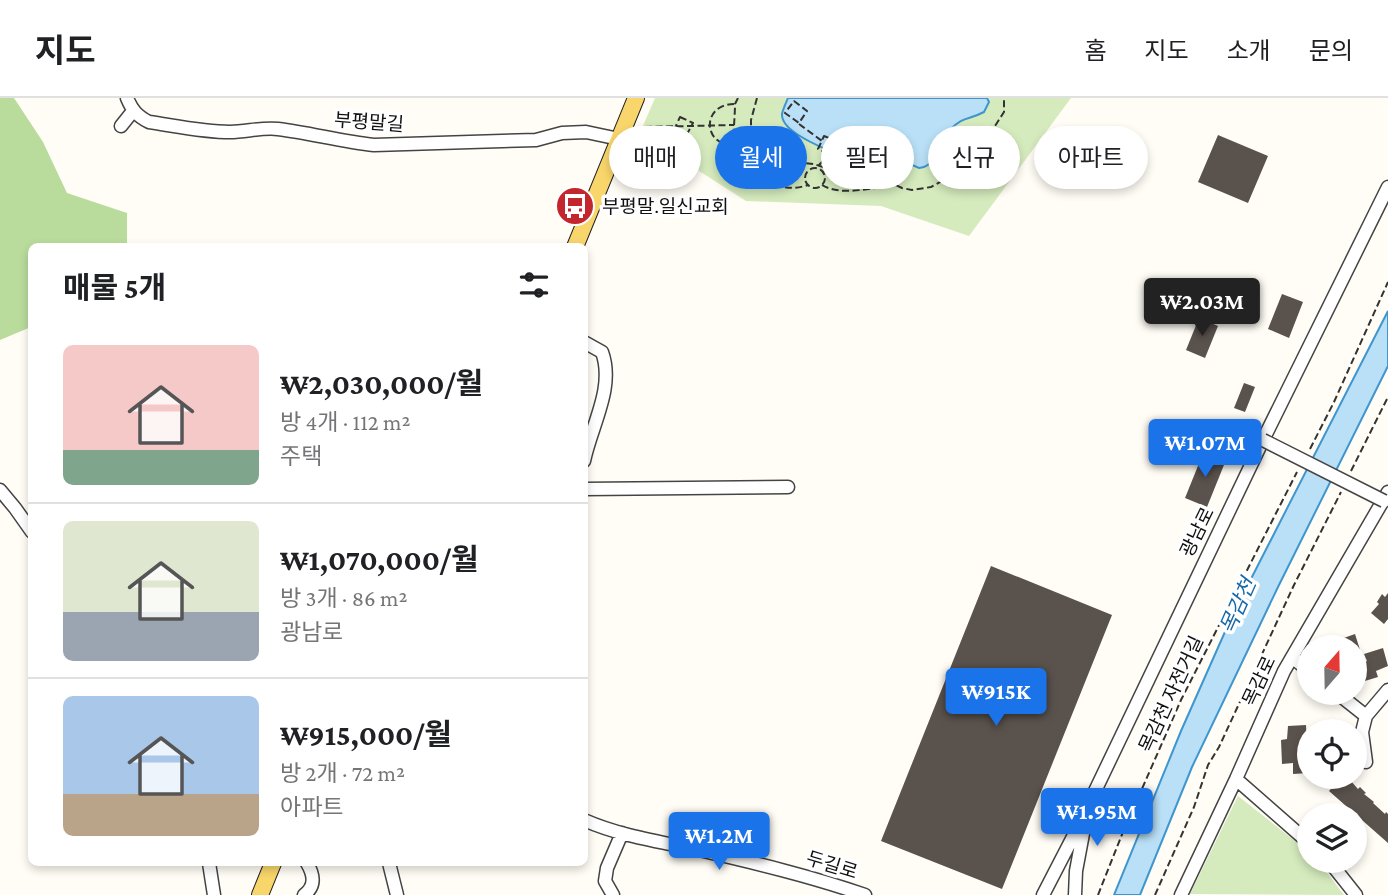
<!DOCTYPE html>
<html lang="ko">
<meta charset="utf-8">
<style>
body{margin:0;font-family:"Crimson Pro","Noto Sans KR",serif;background:#f2f2f2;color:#202124;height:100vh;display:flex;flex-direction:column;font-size:26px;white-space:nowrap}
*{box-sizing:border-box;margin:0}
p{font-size:23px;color:#757577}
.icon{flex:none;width:38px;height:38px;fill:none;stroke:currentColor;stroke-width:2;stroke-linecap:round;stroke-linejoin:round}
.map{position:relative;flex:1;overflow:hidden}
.side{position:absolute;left:28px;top:145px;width:560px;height:623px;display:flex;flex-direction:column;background:#fff;border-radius:10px;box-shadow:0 4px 10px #0003}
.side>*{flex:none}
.top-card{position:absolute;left:609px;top:28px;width:665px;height:63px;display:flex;gap:14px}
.needle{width:46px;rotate:20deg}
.buttons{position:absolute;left:1297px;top:537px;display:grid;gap:14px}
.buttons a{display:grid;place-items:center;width:70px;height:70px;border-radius:50%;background:#fff;box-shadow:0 4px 10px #0003;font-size:35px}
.price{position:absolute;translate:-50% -60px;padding:0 16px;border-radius:7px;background:#1a73e8;color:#fff;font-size:23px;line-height:46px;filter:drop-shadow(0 2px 4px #0008)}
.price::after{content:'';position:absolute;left:50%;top:42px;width:21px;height:16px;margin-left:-10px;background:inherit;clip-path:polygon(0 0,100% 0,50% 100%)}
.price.current{background:#222;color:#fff}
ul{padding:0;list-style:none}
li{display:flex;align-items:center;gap:21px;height:175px;padding:0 35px}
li+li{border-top:2px solid #e0e0e0}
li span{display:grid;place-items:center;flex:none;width:196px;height:140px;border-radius:10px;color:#555}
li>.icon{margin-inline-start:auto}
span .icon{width:84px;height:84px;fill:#fffc;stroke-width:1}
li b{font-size:30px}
h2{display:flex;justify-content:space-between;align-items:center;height:84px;padding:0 35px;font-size:30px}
.pill{padding:0 24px;border-radius:32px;background:#fff;box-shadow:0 4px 10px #0003;font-size:24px;line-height:63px}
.pill.current{background:#1a73e8;color:#fff}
header{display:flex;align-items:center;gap:42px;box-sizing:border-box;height:98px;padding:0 35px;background:#fff;border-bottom:2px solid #e0e0e0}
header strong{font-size:33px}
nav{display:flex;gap:38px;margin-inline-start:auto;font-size:24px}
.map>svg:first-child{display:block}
</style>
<header>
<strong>지도</strong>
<nav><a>홈</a><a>지도</a><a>소개</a><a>문의</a></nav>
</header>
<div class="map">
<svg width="1388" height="797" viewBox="0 0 1388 797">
<rect width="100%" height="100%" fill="#fffdf5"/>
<path fill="#d5ebbd" d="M655,0H1071L969,138L881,108L746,103L696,71L642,30Z
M1238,698L1309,754V763H1318L1344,797L1190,796Z"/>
<path fill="#b9dc9c" d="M0,0H14L43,44L67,95L127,115V149H32L31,229L0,242Z"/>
<path fill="#b9e0f7" stroke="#3f96cf" stroke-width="2" d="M788,0H987L989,4L984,14C969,22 963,18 950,32C939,45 938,68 919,70L878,52L854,44L843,49L836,56C822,49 781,34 782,16C783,11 786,5 788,0Z
M1388,213V268L1278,489L1192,669L1140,797H1114L1181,633L1232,518Z"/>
<path fill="#5a524d" d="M1218,37L1268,58L1248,105L1198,84Z
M1282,196L1303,204L1289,240L1268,231Z
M1199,220L1218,228L1205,260L1186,252Z
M1244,285L1255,289L1245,314L1234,310Z
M1204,353L1226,362L1207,409L1185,400Z
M991,468L1112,517L1002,791L881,743Z
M1388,495V521L1384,526L1371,515L1379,506L1377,504L1382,496L1385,499Z
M1355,536L1361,555L1354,557V550H1335L1340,547L1338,542Z
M1383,550L1388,568L1376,573L1378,579L1355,586L1354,559L1358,558L1364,561L1365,564L1367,563L1364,556Z
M1306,627L1307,647H1300V649H1303L1308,653L1309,675L1293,676V665L1282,666L1281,642L1287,641L1288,628Z
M1342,679L1349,684L1350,682L1358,691L1360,689L1366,695L1364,696L1374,704L1373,705L1385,716L1386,714L1388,716V745L1329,693Z"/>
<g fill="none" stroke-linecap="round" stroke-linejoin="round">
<defs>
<path id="minor" d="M127,0C132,12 137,18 149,24C176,28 203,34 230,34C246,34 262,29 278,31C311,35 342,44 374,47L536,42L562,35L586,34L619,41
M121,28L133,13
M584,244L602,254C615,290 591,328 584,363
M584,391L788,389
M0,392L15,410L32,434
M1292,559L1309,573
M1337,595L1366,618
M1366,664L1362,634L1366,618L1388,592
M1236,681L1309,745
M584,722C620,738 661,744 699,752C755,765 810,778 865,797
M1329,763L1356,797
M209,765L214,797
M389,765L397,797
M304,797C316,788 314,777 307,765
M613,797L605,783L607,770L622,735
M1043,797L1074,737L1263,342L1388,89
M1075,797L1076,773L1085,725
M1181,797L1236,681L1284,573L1388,394"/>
<path id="major" d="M575,149L636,0
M260,797L273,765"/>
</defs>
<use href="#minor" stroke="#444" stroke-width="15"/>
<use href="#major" stroke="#222" stroke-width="18"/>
<path stroke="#333" stroke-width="2" stroke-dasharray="7 3.5" stroke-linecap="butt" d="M738,0L735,6C735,19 733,33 734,45C735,52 742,58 746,63C762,82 782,96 808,87
M757,0L751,22V35L756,48L764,57L782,63L814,66L855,80L878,79L902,90L912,92L931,89L944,82L962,54L980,39L995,28L1004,14V0
M794,3L807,13L799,25L785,15Z
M680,19L693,25L686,38L674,32Z
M799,26L822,43
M645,29L734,27
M824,38L836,43L831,57L818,51Z
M733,47C702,47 702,6 734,6
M819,67L824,62L827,55
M805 80a10 10 0 1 1 20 0a10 10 0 1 1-20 0Z
M822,87C842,99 874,89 896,87
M1310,351L1334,304L1388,184
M1351,373L1388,299
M1098,797L1123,734L1181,602L1297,374
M1155,797L1194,709L1208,667L1219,649L1294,487L1341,394"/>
<use href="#minor" stroke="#fff" stroke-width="12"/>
<use href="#major" stroke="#f9d66b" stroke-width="16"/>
<defs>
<path id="minor-bridge" d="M1263,342L1384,403"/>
</defs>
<use href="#minor-bridge" stroke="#444" stroke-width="15" stroke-linecap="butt"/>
<use href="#minor-bridge" stroke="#fff" stroke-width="12"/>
</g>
<defs>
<symbol id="bus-disc" viewBox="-11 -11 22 22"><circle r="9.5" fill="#c4262e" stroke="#fff"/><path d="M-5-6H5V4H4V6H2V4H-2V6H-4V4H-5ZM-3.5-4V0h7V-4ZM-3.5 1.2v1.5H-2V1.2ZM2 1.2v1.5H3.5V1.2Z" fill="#fff"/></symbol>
</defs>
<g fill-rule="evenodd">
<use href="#bus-disc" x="553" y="86" width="44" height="44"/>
</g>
<g text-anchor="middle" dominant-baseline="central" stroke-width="7" stroke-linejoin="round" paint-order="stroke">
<g font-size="19" fill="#111" stroke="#fff">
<text transform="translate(369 24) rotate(4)">부평말길</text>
<text transform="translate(1197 434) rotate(-64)">광남로</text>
<text transform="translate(1259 583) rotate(-65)">목감로</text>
<text transform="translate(1171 596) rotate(-65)">목감천 자전거길</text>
<text transform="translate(832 767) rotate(17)">두길로</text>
</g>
<g font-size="19" fill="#111" stroke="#fff" text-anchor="start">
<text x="602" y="108">부평말.일신교회</text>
</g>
<g font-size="21" font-style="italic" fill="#1768a6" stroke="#fff">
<text transform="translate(1238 508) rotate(-66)">목감천</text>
</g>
</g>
</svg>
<div class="buttons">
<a><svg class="needle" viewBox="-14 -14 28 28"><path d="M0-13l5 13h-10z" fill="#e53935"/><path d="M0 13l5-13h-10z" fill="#757577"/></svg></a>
<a><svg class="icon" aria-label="locate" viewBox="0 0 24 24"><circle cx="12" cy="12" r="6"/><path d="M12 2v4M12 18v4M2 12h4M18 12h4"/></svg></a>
<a><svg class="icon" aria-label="layers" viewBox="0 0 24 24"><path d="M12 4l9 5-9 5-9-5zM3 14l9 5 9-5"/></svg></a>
</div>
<b class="price current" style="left:1202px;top:240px">₩2.03M</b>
<b class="price" style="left:1205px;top:381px">₩1.07M</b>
<b class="price" style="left:996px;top:630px">₩915K</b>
<b class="price" style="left:1097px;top:750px">₩1.95M</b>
<b class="price" style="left:719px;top:774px">₩1.2M</b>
<div class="top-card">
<a class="pill">매매</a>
<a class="pill current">월세</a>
<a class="pill">필터</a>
<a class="pill">신규</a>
<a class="pill">아파트</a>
</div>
<section class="side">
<h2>매물 5개<svg class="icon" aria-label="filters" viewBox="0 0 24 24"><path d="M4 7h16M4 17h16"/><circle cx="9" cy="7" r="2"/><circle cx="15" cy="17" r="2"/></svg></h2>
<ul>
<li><span style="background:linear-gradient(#f6c9c9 75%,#7fa58c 0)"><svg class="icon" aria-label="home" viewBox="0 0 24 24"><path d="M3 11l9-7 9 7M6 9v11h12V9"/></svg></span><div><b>₩2,030,000/월</b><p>방 4개 · 112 m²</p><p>주택</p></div></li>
<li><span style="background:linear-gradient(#dfe7d0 65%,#9aa5b1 0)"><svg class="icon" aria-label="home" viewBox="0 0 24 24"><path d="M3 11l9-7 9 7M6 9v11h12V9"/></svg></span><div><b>₩1,070,000/월</b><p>방 3개 · 86 m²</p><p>광남로</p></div></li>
<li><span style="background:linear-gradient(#a9c7e8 70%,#b9a48a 0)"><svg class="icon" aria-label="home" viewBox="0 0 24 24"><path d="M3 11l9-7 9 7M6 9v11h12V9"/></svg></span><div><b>₩915,000/월</b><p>방 2개 · 72 m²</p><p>아파트</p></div></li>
</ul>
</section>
</div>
